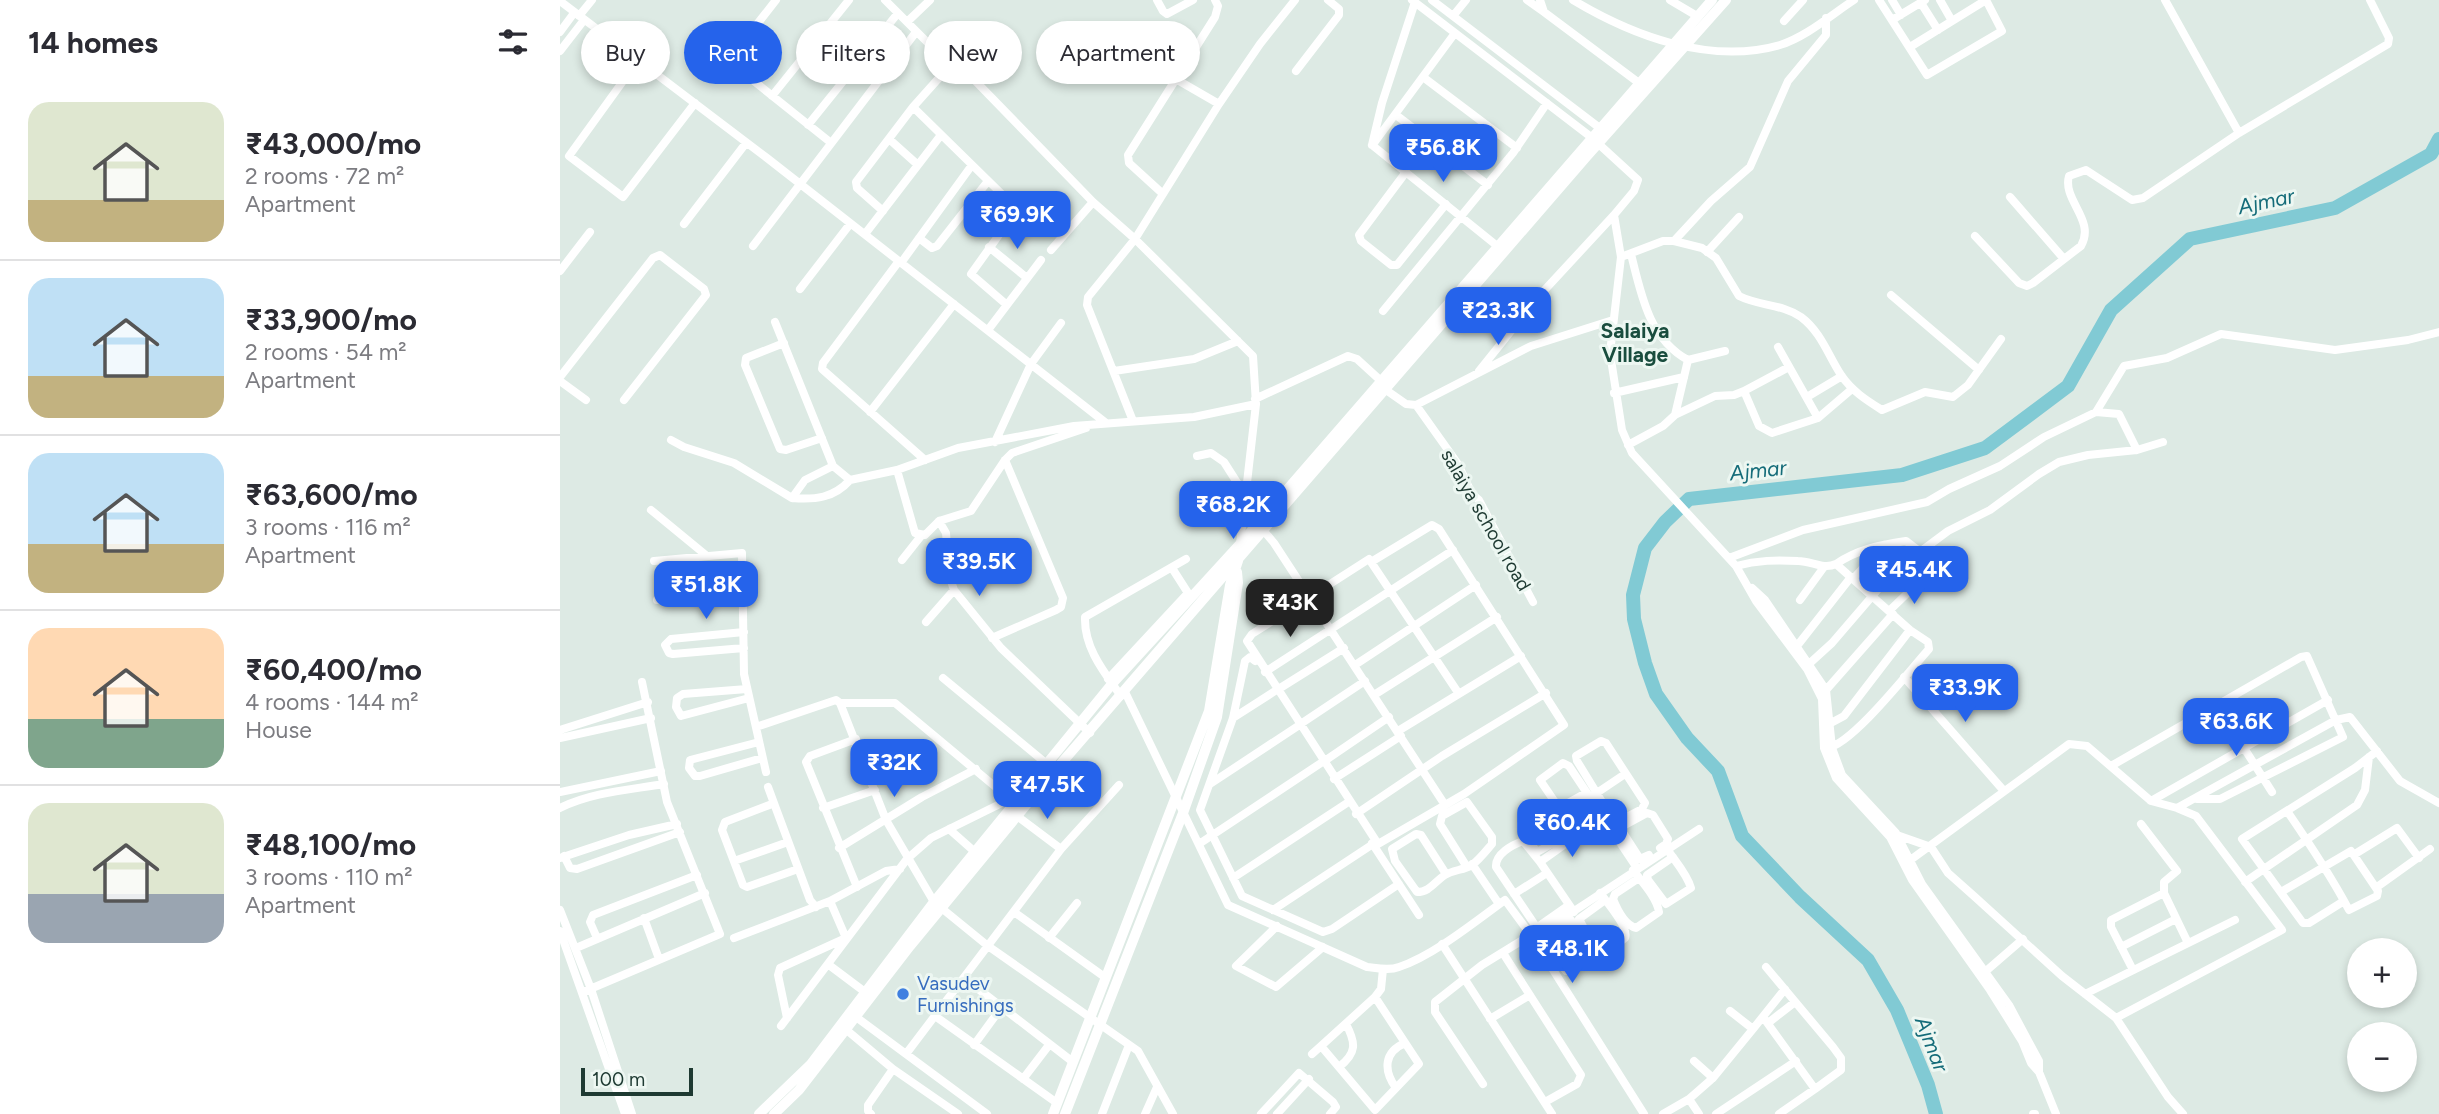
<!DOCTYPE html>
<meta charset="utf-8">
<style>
body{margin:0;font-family:Figtree,sans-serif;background:#f2f2f3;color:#2b2b33;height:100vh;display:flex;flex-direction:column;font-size:26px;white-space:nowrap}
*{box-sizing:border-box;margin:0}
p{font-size:23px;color:#7c7c81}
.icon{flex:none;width:38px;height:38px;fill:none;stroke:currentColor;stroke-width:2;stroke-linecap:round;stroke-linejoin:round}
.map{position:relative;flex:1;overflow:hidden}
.side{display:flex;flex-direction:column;background:#fff;width:560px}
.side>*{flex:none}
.banner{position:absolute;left:21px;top:21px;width:665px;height:63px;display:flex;gap:14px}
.fabs{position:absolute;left:1787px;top:938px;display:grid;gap:14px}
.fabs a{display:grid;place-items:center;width:70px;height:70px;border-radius:50%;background:#fff;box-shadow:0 4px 10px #0003;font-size:35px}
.scale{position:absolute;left:21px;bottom:18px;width:112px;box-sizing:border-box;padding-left:7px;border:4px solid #1e3a32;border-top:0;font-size:19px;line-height:24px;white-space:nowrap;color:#1e3a32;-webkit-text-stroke:5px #edf7f2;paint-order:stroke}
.price{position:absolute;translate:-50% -60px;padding:0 16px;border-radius:14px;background:#2563eb;color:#fff;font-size:23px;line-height:46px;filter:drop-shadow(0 2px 4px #0008)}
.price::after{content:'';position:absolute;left:50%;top:42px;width:21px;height:16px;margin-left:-10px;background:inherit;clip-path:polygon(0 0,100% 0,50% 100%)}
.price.active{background:#222;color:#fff}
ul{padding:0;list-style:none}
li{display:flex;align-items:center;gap:21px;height:175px;padding:0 28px}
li+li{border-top:2px solid #e1e1e2}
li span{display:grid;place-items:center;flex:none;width:196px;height:140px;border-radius:21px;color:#555}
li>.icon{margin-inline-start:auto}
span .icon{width:84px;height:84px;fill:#fffc;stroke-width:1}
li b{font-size:30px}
h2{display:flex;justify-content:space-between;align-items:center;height:84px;padding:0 28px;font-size:30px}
.tag{padding:0 24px;border-radius:32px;background:#fff;box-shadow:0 4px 10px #0003;font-size:24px;line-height:63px}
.tag.active{background:#2563eb;color:#fff}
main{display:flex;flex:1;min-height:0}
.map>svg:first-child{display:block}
</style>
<main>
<section class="side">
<h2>14 homes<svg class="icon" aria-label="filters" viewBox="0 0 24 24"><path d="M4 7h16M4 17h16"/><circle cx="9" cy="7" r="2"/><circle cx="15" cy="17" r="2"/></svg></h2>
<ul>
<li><span style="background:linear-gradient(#dfe7d0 70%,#c2b280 0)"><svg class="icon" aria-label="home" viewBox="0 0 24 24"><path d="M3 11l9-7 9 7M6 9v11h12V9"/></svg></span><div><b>₹43,000/mo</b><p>2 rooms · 72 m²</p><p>Apartment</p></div></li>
<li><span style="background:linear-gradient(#bfe0f5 70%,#c2b280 0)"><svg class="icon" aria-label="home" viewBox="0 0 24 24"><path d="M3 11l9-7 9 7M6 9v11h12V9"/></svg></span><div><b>₹33,900/mo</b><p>2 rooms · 54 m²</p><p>Apartment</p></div></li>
<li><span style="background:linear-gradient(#bfe0f5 65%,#c2b280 0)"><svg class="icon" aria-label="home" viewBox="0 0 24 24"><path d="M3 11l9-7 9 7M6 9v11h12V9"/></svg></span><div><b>₹63,600/mo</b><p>3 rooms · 116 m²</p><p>Apartment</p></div></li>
<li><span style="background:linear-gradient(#ffd9b3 65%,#7fa58c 0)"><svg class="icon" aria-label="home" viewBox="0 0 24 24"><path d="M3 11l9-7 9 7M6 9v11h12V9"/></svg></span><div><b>₹60,400/mo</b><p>4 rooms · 144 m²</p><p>House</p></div></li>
<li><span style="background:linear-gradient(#dfe7d0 65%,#9aa5b1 0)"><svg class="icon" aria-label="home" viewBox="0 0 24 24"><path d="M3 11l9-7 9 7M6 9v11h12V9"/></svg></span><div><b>₹48,100/mo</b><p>3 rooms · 110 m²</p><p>Apartment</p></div></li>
</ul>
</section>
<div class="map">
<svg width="1879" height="1114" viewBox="0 0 1879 1114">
<rect width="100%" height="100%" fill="#ddeae4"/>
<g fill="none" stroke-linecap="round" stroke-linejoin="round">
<path stroke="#81cad4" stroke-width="14" d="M1376,1114L1368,1085L1337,1010L1308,960L1240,897L1182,836L1158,771L1127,738L1096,694L1085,663L1074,619L1073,595L1085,548L1105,522L1129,499L1342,475L1425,448L1508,386L1551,310L1630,239L1775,208L1871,154L1879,139"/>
<path stroke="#fff" stroke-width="8" d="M216,0L173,55L170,62L270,142
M325,0L390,65
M597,0L603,11L607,14L633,0
M852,0L1031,137L1078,180L1074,191L1054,215L1061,257L1050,353L1062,430L1072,453L1176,566L1196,601L1247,669L1262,699L1264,748L1276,778L1330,837L1352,880L1430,990L1462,1041L1471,1063L1479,1072
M872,0L1045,132
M967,0L984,12
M980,0L984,12L1079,83
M1013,0C1073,36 1150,65 1220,45C1246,37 1271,15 1294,0
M1110,0L1137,16
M1319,0L1367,75L1442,31L1426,0
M1332,0L1341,15
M1380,0L1392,21
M1605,0L1679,133
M0,1L207,158L546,423
M1361,3L1378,30
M19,16L32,0
M893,16L906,0
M1332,20L1365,0
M1224,21L1243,0
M347,22L370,0
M0,32L14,13
M1350,47L1426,0
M0,51L24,20
M79,59L9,156L63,197L135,103
M736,71L779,15V9L768,0
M863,77L957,148
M614,78L659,104
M212,96L289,0
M353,107L454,206V214L411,274L447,305
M836,115L928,185
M248,125L338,13
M329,139L358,165
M814,143L895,33
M812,145L936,245
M812,145L822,103L855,2
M846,172L799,235L801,241L831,265H837L886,204
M603,194L569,163L568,155L655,17L658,6L655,0
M1450,197L1504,259
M323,211L297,188L296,182L353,107L395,60L533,202L575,239L693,356L696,404L680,544
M124,224L186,143
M305,234L381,135
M1415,236L1459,283L1467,286L1473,283L1521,246C1536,220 1502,200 1509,176L1526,170L1572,200L1583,198L1679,133L1828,44L1829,38L1810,0
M359,238L372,248L377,246L428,181
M1114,241L1151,201L1190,167L1228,81L1266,35V18
M193,246L356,32
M429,247L467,278
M491,250L533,202
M1147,252L1179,217
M1061,257L1103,241H1114L1142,248L1156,258L1179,296C1199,306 1222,304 1241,317C1261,332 1268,355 1281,375C1292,391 1306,400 1322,410L1365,392L1393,397L1408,385L1441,339
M339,261L263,363L262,369L365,460
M341,263L412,165
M0,271L30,232
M240,289L290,224
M1331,295L1419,370
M823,311L953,153L987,103
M215,322L273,466
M428,330L481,260
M224,343L186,358L185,365L220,449L226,450L262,438
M1218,347L1258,418
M1128,360L1165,351
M554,371L634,359L678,341
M919,371L980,295L1054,215
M0,377L93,258L100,255L144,289L146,295L64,400
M0,381L26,400
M826,390L846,404L856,405L971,346L1053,320
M1184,391L1229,367
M1054,393L1124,377
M1247,397L1282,376
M695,399L788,356L797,359L820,380
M856,405L898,464L912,494L919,500L973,602
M310,412L394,304
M1536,412L1559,414L1577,450
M1115,415L1155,396L1174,395L1184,391L1199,426L1212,433L1258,418L1292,389
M573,421L527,305L528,297L575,239L659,104L700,44L735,0
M111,440L124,447L174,463L232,498
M435,442L471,364L501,323
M1068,445L1103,426L1115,415L1128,360C1089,339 1081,294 1071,254
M637,456L651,453L664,462L685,495
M337,470L355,533L365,535L379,521L386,533L390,578L394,590L441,648L530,733
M290,480C274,498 255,500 232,498L245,480L273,466L290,480L337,470L398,448L514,426L634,417L696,404
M91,510L147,556
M379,521L411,511L445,460L452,453L526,428
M703,530L714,543L885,805
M1169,558L1243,530L1367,502L1389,489L1440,466L1484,437L1536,412L1564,366L1607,358L1661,334L1775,350L1848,340L1879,332
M342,560L361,536
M94,561L182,553L184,674L206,772
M811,562L872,525L879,529L1004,725L904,794L818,844L687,641L692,634L809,559L899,694
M1276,564C1298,549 1320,545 1346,541L1359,551
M1176,566C1198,560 1216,560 1238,561C1252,561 1263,570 1276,564L1350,630L1368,642L1369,649C1350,670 1292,745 1267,748
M1293,579L1324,545
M1192,588L1205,600L1266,690L1272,748L1282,775L1336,833L1362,884L1449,1005L1479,1061V1072L1496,1114
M97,600L182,591
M1240,600L1264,567
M1329,611L1360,581
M366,622L394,590
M184,632L111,639L105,645L109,653L113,654L184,648
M432,638L496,610L501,607L503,598L445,460
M1237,646L1291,577
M695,661L690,657L685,661L673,718L640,810L682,896L763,932L772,929L839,884
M1250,663L1272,643L1333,572L1388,531L1430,510L1479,474L1499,462L1528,455L1577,450L1603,442
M795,665L916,585
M705,672L893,550
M1344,677L1444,791
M383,678L487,764
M548,679L628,593L612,568
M187,689L123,694L117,698L116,707L121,716L189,698
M717,690L784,648
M1266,690L1333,614
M565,692L668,905L807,967C817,968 829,971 839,967C873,956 916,921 945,900L973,938L1084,1114
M814,695L937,617
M561,696C544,672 524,648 525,617L626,559
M280,703L326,820L374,902L428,946L578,1051L613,1114
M673,718L715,691
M1269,724L1284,716L1350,630
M739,725L805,681
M196,727L276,700L280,703H335L450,799
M0,730L88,702
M838,731L961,656
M0,738L91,718
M296,739L250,756L246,762L297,887
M1041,741L1046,743L1085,803L1082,809L1059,821L1052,818L1017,761L1016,756Z
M199,742L130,760L129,768L135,776H140L202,758
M1684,748L1712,792
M763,762L829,717
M1551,766L1741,657L1747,656L1783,737L1660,799H1637
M774,779L841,736
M650,784L738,726
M208,787L215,806
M0,792L101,771
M1026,793L999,808L980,780L1003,763L1009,766L1077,868
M1591,801L1617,808L1621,806
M0,808C32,792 69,790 104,784
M263,808L315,790
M796,814L882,756L986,693
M457,816L501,849
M1060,828L1080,859L1089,855
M389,829L415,852
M1052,832L1087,813L1093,815L1108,839L1106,844L1100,848
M1334,834L1371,847L1388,873L1415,897L1502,976L1556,1018L1608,1097L1623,1114
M1006,836L977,852L961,829V824L987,808L990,811L1011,842
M812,843L859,915
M639,844L761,763
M279,848L362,797L416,769
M1107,849C1115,861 1127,874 1131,888L1106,904L1088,880L1087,875L1113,857
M1795,854L1837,828L1859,858
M4,856L10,868L17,869L120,832
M0,858L69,835L117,824
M174,861L228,842
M1349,861L1509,744L1527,746L1591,801L1768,700
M980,862L963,841C952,845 935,854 936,867L975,925L979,926L1009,905
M912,864L939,904
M238,869L187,887L183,885L162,830L165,822L212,804L215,806L250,900L256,907
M1073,870C1082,882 1097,898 1099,912L1076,928C1065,925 1057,909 1053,899L1055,894L1079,878
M886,874L861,835L856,834L832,849L835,861L857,892C870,892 874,882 885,875C893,870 904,870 912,865C919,860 926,851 932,844V837L907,802L882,816L880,824L907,867
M673,878L787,803
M1685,882L1797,805L1805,790L1809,757
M1817,887L1870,849
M1721,892L1791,851L1818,891L1817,896L1789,910C1771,876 1749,843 1727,811
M1040,893C1046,901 1070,929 1065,938C1064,939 1057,944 1055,944C1049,948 1047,950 1040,951L1032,943L1019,919L1045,900
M1604,893L1628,943
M954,894L987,873
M1784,901L1749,923H1743L1682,839L1795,768L1817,751
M0,910L31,989L72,1114
M713,910L813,844
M454,912L546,978
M1014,912L980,862L1015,837L1004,815L1065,774
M1008,916L1030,950L1023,962L1006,971L991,952L987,940L1011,920
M84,918L99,959
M717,926L676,966L716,987L763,947
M0,931L65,1114
M37,938L30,922L33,915L137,875
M174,938L270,901L326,871L340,869
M489,938L517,903
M973,938L1139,829
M882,944L992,1114
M1561,947L1616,919
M16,948L145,893
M943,953L1021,1075L1017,1084L985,1102
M269,965L305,992
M1573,970L1551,927V920L1604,893V882L1617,871L1581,824
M1426,971L1463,939
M404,978L513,1062
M23,992L160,934L107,802L82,682
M1525,994L1675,920
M815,997L761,1046L815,1110L859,1064L815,997L821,989L823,969
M1170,1011L1193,1029L1225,989
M292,1014L427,1114
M375,1016L497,1103
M1203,1017L1255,1089L1281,1070V1058L1273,1047L1206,967
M227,1018L218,975L220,968L286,938L270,901
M1556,1018L1722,930L1636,816L1617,808L1776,720L1790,717L1840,781L1879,803
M930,1019L970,995
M1208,1023L1235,1002
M221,1026L347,859L371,838L450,799L455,802
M283,1027L333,1069L398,1114
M414,1045L441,1008
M346,1054L501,849L559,785
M752,1054L761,1046
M1134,1061L1153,1078L1193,1029
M779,1067C797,1053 796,1043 786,1024
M463,1079L489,1045
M923,1084L875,1012V1002L922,965L961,941
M836,1088C823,1070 824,1052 845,1043
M1129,1099L1153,1078
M311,1114L308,1111V1105L333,1069
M542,1114L569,1045
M585,1114L597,1087
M701,1114L739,1073L773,1102L776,1107L770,1114
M717,1114L749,1079
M1103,1114L1129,1099L1139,1114
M1156,1114L1236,1061
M1219,1114L1255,1089
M1473,1114H1475"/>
<path stroke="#fff" stroke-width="10" d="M199,1114L251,1064L374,902L552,684L680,544L1152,0
M214,1114L239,1090L350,946L485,782L1027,156L1166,0
M493,1114L649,711L670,585L678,561
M505,1114L623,813L657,717L678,583L677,572"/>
</g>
<circle fill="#3f7fe0" stroke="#edf7f2" stroke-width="2.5" cx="343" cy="994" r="7"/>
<g text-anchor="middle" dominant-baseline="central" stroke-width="6" stroke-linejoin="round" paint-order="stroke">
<g font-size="19" fill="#1e3a32" stroke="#edf7f2">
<text transform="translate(926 520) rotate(60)">salaiya school road</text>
</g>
<g font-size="19" fill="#366cbe" stroke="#edf7f2" text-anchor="start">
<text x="357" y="983">Vasudev<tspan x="357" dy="22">Furnishings</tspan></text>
</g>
<g font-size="21" font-style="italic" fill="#156c79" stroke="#edf7f2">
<text transform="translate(1706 201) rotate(-12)">Ajmar</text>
<text transform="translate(1198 470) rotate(-6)">Ajmar</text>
<text transform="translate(1372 1044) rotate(69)">Ajmar</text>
</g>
<g font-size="21" font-weight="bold" fill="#194d3e" stroke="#edf7f2">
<text x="1075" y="330">Salaiya<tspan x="1075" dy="24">Village</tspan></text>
</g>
</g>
</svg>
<div class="fabs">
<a>+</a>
<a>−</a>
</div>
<div class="scale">100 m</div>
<b class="price" style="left:883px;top:184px">₹56.8K</b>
<b class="price" style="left:457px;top:251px">₹69.9K</b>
<b class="price" style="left:938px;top:347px">₹23.3K</b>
<b class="price" style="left:673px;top:541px">₹68.2K</b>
<b class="price" style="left:419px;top:598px">₹39.5K</b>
<b class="price" style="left:1354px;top:606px">₹45.4K</b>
<b class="price" style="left:146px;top:621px">₹51.8K</b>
<b class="price active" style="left:730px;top:639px">₹43K</b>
<b class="price" style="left:1405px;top:724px">₹33.9K</b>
<b class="price" style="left:1676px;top:758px">₹63.6K</b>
<b class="price" style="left:334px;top:799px">₹32K</b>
<b class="price" style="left:487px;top:821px">₹47.5K</b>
<b class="price" style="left:1012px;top:859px">₹60.4K</b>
<b class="price" style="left:1012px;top:985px">₹48.1K</b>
<div class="banner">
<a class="tag">Buy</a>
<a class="tag active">Rent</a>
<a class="tag">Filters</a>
<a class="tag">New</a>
<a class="tag">Apartment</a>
</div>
</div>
</main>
